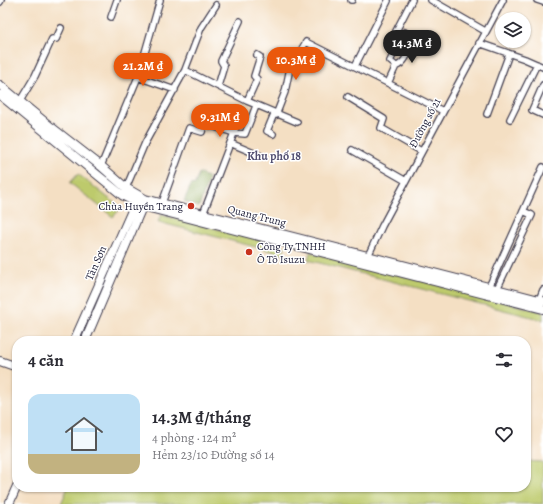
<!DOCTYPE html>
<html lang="vi">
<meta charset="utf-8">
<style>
body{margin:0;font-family:Alegreya,serif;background:#f2f2f3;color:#2b2b33;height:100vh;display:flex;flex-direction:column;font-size:15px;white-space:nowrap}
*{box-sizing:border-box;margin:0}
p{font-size:13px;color:#7c7c81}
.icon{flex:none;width:22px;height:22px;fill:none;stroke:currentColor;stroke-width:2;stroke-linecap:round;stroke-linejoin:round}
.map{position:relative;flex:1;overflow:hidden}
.drawer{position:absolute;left:12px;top:336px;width:519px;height:156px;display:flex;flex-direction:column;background:#fff;border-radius:16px;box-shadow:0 1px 3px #0004}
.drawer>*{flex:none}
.fabs{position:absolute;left:495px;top:12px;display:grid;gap:8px}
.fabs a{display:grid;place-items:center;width:36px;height:36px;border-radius:50%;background:#fff;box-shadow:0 1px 3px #0004;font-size:20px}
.price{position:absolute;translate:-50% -34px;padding:0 9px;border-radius:14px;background:#ea580c;color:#fff;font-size:13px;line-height:26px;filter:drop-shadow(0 1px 2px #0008)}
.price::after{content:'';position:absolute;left:50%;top:24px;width:12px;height:9px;margin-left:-6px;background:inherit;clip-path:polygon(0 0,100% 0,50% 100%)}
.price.active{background:#222;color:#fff}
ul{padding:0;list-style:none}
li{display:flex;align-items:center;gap:12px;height:100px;padding:0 16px}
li+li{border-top:1px solid #e1e1e2}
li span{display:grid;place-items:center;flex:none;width:112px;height:80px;border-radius:12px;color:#555}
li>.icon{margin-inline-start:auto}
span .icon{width:48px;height:48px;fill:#fffc;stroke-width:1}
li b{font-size:17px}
h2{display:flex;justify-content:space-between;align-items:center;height:48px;padding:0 16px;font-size:17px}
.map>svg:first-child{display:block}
</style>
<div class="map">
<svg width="543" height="504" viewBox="0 0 543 504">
<rect width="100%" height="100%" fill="#fff"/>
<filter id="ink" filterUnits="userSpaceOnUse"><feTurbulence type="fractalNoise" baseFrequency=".025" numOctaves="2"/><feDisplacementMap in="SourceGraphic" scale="8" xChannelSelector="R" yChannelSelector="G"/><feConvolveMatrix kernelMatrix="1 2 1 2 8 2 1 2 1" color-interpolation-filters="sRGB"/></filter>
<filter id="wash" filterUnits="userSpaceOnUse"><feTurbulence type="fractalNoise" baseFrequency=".012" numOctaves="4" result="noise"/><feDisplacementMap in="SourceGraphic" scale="16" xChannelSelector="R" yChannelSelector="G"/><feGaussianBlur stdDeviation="0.9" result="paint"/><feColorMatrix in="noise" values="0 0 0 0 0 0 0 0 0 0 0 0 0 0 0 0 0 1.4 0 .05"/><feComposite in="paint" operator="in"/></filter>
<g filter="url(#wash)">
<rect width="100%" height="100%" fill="#f4dfc3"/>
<path fill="#bdca6c" stroke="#707654" d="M78,174L121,208L113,217L70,183Z
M161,215L285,246L283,254L158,222Z
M310,252L543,312V320L308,260Z
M526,461L543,462V504H61L68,487H526Z"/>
<path fill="#96ae60" stroke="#5c684e" d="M199,173L209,178L199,207L184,201L191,185L195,184Z"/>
</g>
<g filter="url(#ink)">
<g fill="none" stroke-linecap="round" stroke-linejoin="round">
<defs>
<path id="street" d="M351,0H352
M431,0L485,31
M537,0L543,2
M0,2L1,0
M111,17L117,0
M396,31L412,0
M479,43L525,59L543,67
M355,66L388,1
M396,66L390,61L405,32
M185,70L247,101L297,122
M138,77L175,90
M388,83L396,66C407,64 411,44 415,35
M543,85L532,110L543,115
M218,86L224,66L221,61L240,21
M348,97L384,119L381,128L421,151
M20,101L35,76L52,39H56L61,28
M247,101L257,79L254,76L260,57L257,55
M487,114L509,54
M276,115L285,92L290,68L306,42L443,111
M510,119L537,64
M212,126L234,133L245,134L256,106
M273,134L267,131L274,114
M230,143L261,156
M352,150L406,181
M101,166L138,77L160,0
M126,188L145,143L185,70L201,28L216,5
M162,203L189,128L202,132L207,112
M203,214L234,133L239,114
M368,256L382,226L503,0
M489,287L543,167
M497,289L532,215L523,211
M539,300L543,290"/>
<path id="secondary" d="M74,341L138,197
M85,341L145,200
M0,361L17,367
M9,504L17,486"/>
<path id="primary" d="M0,85L51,127L101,166L126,188L145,199L543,301
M0,95L122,195L142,206L543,309"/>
</defs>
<use href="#street" stroke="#423e4f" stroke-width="8"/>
<use href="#secondary" stroke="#423e4f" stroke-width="10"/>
<use href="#primary" stroke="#423e4f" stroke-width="10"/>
<use href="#street" stroke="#fff" stroke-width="5.5"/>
<use href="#secondary" stroke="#fff" stroke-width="8"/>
<use href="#primary" stroke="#fff" stroke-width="8"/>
</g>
</g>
<g fill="#c8321e" stroke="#fff" stroke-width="1.5">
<circle cx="191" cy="206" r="4"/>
<circle cx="249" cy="252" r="4"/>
</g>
<g text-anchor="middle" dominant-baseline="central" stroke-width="3" stroke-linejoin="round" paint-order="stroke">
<g font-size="11" fill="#22223b" stroke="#fff">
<text transform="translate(425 123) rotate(-62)">Đường số 21</text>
<text transform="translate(257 216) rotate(14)">Quang Trung</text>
<text transform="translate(96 263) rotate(-66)">Tân Sơn</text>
</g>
<g font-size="11" fill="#22223b" stroke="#fff" text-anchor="end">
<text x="183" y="206">Chùa Huyền Trang</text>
<text x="257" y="246" text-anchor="start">Công Ty TNHH<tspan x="257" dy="13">Ô Tô Isuzu</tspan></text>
</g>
<g font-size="12" font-weight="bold" fill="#535072" stroke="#fff">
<text x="274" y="156">Khu phố 18</text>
</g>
</g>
</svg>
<div class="fabs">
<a><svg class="icon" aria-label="layers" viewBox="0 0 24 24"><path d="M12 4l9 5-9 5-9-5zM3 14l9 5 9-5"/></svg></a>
</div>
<b class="price active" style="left:412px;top:64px">14.3M ₫</b>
<b class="price" style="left:296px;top:81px">10.3M ₫</b>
<b class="price" style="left:143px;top:87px">21.2M ₫</b>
<b class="price" style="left:220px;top:138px">9.31M ₫</b>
<section class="drawer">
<h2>4 căn<svg class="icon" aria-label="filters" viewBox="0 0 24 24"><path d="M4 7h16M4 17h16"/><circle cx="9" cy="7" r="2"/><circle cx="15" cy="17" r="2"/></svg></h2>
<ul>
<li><span style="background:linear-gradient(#bfe0f5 75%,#c2b280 0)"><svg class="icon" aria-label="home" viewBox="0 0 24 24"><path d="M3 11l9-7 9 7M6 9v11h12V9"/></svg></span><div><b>14.3M ₫/tháng</b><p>4 phòng · 124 m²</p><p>Hẻm 23/10 Đường số 14</p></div><svg class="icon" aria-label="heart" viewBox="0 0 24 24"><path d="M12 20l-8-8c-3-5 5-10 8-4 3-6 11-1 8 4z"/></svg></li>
</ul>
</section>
</div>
